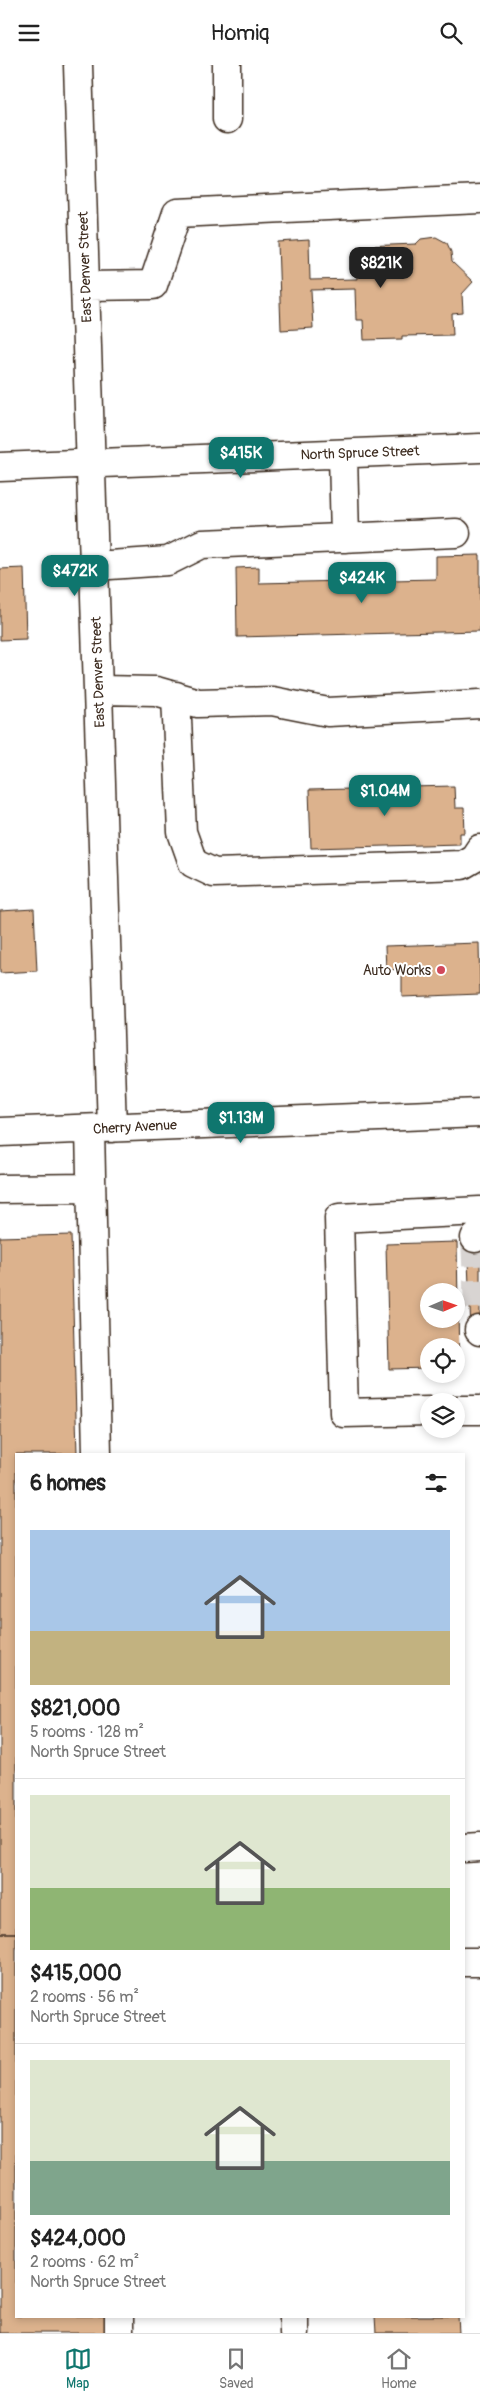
<!DOCTYPE html>
<meta charset="utf-8">
<style>
body{margin:0;font-family:Pangolin,sans-serif;background:#f2f2f2;color:#222;height:100vh;display:flex;flex-direction:column;font-size:19px;white-space:nowrap}
*{box-sizing:border-box;margin:0}
p{font-size:16px;color:#767676}
.icon{flex:none;width:28px;height:28px;fill:none;stroke:currentColor;stroke-width:2;stroke-linecap:round;stroke-linejoin:round}
.map{position:relative;flex:1;overflow:hidden}
.panel{position:absolute;left:15px;top:1388px;width:450px;height:865px;display:flex;flex-direction:column;background:#fff;border-radius:0px;box-shadow:0 2px 8px #0003}
.panel>*{flex:none}
.needle{width:32px;rotate:88deg}
.tools{position:absolute;left:420px;top:1218px;display:grid;gap:10px}
.tools a{display:grid;place-items:center;width:45px;height:45px;border-radius:50%;background:#fff;box-shadow:0 2px 8px #0003;font-size:25px}
.price{position:absolute;translate:-50% -42px;padding:0 11px;border-radius:10px;background:#0f766e;color:#fff;font-size:16px;line-height:32px;filter:drop-shadow(0 1px 2px #0008)}
.price::after{content:'';position:absolute;left:50%;top:30px;width:15px;height:11px;margin-left:-8px;background:inherit;clip-path:polygon(0 0,100% 0,50% 100%)}
.price.current{background:#222;color:#fff}
ul{padding:0;list-style:none}
li{display:grid;align-content:center;gap:10px;height:265px;padding:0 15px}
li+li{border-top:1px solid #e0e0e0}
li span{display:grid;place-items:center;height:155px;border-radius:0px;color:#555}
li>.icon{margin-inline-start:auto}
span .icon{width:90px;height:90px;fill:#fffc;stroke-width:1}
li b{font-size:21px}
h2{display:flex;justify-content:space-between;align-items:center;height:60px;padding:0 15px;font-size:21px}
header{display:flex;justify-content:space-between;align-items:center;height:65px;padding:0 15px;background:#fff;font-size:22px;font-weight:600}
.tab-bar{display:flex;justify-content:space-around;align-items:center;height:70px;border-top:1px solid #e0e0e0;background:#fff;font-size:14px;color:#767676}
.tab-bar a{display:grid;justify-items:center;gap:2px}
.tab-bar .current{color:#0f766e}
.map>svg:first-child{display:block}
</style>
<header><svg class="icon" aria-label="menu" viewBox="0 0 24 24"><path d="M4 6h16M4 12h16M4 18h16"/></svg>Homiq<svg class="icon" aria-label="search" viewBox="0 0 24 24"><circle cx="10" cy="10" r="6"/><path d="M15 15l6 6"/></svg></header>
<div class="map">
<svg width="480" height="2268" viewBox="0 0 480 2268">
<rect width="100%" height="100%" fill="#fff"/>
<filter id="ink" filterUnits="userSpaceOnUse"><feTurbulence type="fractalNoise" baseFrequency=".02" numOctaves="2"/><feDisplacementMap in="SourceGraphic" scale="10" xChannelSelector="R" yChannelSelector="G"/><feConvolveMatrix kernelMatrix="1 2 1 2 8 2 1 2 1" color-interpolation-filters="sRGB"/></filter>
<g filter="url(#ink)">
<path fill="#dcb28d" stroke="#3b2a1e" fill-rule="evenodd" d="M436,172L447,178L451,187L452,197L473,217L462,229L463,248L452,249L453,270L402,271V274L364,275L363,255H356L355,224L311,225L313,263L281,265L278,177L309,175L310,215L357,214L356,197H365V181L416,179L421,174Z
M480,490V566L237,572L236,503L259,502V518L436,514V491Z
M24,503L26,574L0,575V504Z
M410,714V722L454,721L455,743H464L465,768H460V779L311,783L309,725L393,723V715Z
M34,844L37,906L0,908V846Z
M479,878L480,929L402,932V904L386,905L385,881Z
M71,1170L77,1389H16V1868H0V1172Z
M467,1173H480V1265L471,1266Z
M457,1177L459,1302H456V1281H429V1303L389,1304L386,1179ZM429,1226H456V1254H429Z
M0,1868H16V2251H105V2268H0Z
M375,2251H458L459,2268H376Z"/>
<g fill="none" stroke-linecap="round" stroke-linejoin="round">
<path stroke="#d8d4d2" stroke-width="28" stroke-dasharray="28 14" stroke-linecap="butt" d="M475,1173L479,1265"/>
<defs>
<path id="minor" d="M78,0L112,1063
M227,0V54
M86,221L153,220L177,148L480,134
M343,389L345,473
M0,402L480,383
M95,501L168,496L202,479L456,468
M99,625L156,626L198,638L272,636L328,647L480,639
M176,631L182,767L193,798L214,808L462,800L474,793L480,784
M90,1064L97,1389
M0,1067L480,1048
M0,1124L91,1123
M475,1173L480,1170
M479,1265L480,1266
M456,1345H480
M429,1346L344,1348L339,1153L480,1146
M464,1783L480,1782
M464,1897H480
M119,2251V2268
M294,2251V2268"/>
</defs>
<use href="#minor" stroke="#3b2a1e" stroke-width="31"/>
<use href="#minor" stroke="#fff" stroke-width="28"/>
</g>
</g>
<circle fill="#d1495b" stroke="#fff" stroke-width="2" cx="441" cy="905" r="5"/>
<g text-anchor="middle" dominant-baseline="central" stroke-width="4" stroke-linejoin="round" paint-order="stroke">
<g font-size="14" fill="#3b2a1e" stroke="#fff">
<text transform="translate(85 202) rotate(-92)">East Denver Street</text>
<text transform="translate(360 388) rotate(-2)">North Spruce Street</text>
<text transform="translate(98 607) rotate(-92)">East Denver Street</text>
<text transform="translate(135 1062) rotate(-3)">Cherry Avenue</text>
</g>
<g font-size="14" fill="#3b2a1e" stroke="#fff" text-anchor="end">
<text x="431" y="905">Auto Works</text>
</g>
</g>
</svg>
<div class="tools">
<a><svg class="needle" viewBox="-14 -14 28 28"><path d="M0-13l5 13h-10z" fill="#e53935"/><path d="M0 13l5-13h-10z" fill="#767676"/></svg></a>
<a><svg class="icon" aria-label="locate" viewBox="0 0 24 24"><circle cx="12" cy="12" r="6"/><path d="M12 2v4M12 18v4M2 12h4M18 12h4"/></svg></a>
<a><svg class="icon" aria-label="layers" viewBox="0 0 24 24"><path d="M12 4l9 5-9 5-9-5zM3 14l9 5 9-5"/></svg></a>
</div>
<b class="price current" style="left:381px;top:224px">$821K</b>
<b class="price" style="left:241px;top:414px">$415K</b>
<b class="price" style="left:75px;top:532px">$472K</b>
<b class="price" style="left:362px;top:539px">$424K</b>
<b class="price" style="left:385px;top:752px">$1.04M</b>
<b class="price" style="left:241px;top:1079px">$1.13M</b>
<section class="panel">
<h2>6 homes<svg class="icon" aria-label="filters" viewBox="0 0 24 24"><path d="M4 7h16M4 17h16"/><circle cx="9" cy="7" r="2"/><circle cx="15" cy="17" r="2"/></svg></h2>
<ul>
<li><span style="background:linear-gradient(#a9c7e8 65%,#c2b280 0)"><svg class="icon" aria-label="home" viewBox="0 0 24 24"><path d="M3 11l9-7 9 7M6 9v11h12V9"/></svg></span><div><b>$821,000</b><p>5 rooms · 128 m²</p><p>North Spruce Street</p></div></li>
<li><span style="background:linear-gradient(#dfe7d0 60%,#8fb573 0)"><svg class="icon" aria-label="home" viewBox="0 0 24 24"><path d="M3 11l9-7 9 7M6 9v11h12V9"/></svg></span><div><b>$415,000</b><p>2 rooms · 56 m²</p><p>North Spruce Street</p></div></li>
<li><span style="background:linear-gradient(#dfe7d0 65%,#7fa58c 0)"><svg class="icon" aria-label="home" viewBox="0 0 24 24"><path d="M3 11l9-7 9 7M6 9v11h12V9"/></svg></span><div><b>$424,000</b><p>2 rooms · 62 m²</p><p>North Spruce Street</p></div></li>
</ul>
</section>
</div>
<nav class="tab-bar">
<a class="current"><svg class="icon" aria-label="map" viewBox="0 0 24 24"><path d="M3 6l6-2 6 2 6-2v14l-6 2-6-2-6 2zM9 4v14M15 6v14"/></svg>Map</a>
<a><svg class="icon" aria-label="saved" viewBox="0 0 24 24"><path d="M7 4h10v16l-5-4-5 4z"/></svg>Saved</a>
<a><svg class="icon" aria-label="home" viewBox="0 0 24 24"><path d="M3 11l9-7 9 7M6 9v11h12V9"/></svg>Home</a>
</nav>
